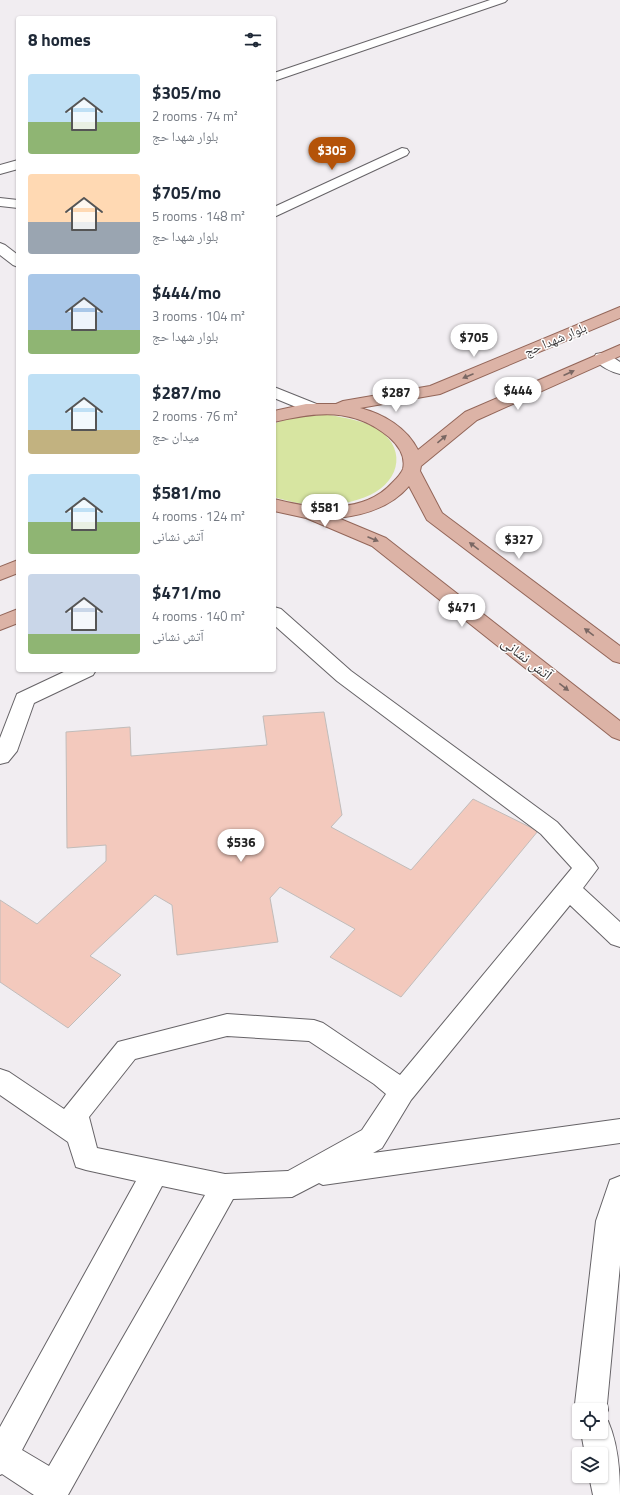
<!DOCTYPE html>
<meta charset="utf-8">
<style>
body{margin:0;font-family:"Titillium Web","Noto Naskh Arabic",sans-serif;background:#f2f2f3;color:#1f2937;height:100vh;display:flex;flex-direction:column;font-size:15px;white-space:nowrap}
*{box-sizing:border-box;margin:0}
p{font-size:13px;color:#747a83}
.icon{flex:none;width:22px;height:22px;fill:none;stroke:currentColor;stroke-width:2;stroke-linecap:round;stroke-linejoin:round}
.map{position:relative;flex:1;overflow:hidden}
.details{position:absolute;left:16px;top:16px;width:260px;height:656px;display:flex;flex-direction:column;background:#fff;border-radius:4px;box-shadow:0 1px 3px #0004}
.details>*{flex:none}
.fabs{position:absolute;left:572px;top:1403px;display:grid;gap:8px}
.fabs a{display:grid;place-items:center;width:36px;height:36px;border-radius:4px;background:#fff;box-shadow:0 1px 3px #0004;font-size:20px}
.price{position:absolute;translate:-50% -34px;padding:0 9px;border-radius:14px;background:#fff;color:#222;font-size:13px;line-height:26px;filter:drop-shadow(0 1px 2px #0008)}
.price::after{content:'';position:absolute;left:50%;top:24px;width:12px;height:9px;margin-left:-6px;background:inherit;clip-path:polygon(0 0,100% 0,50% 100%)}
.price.selected{background:#b45309;color:#fff}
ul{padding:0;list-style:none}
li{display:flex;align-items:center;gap:12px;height:100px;padding:0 12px}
li span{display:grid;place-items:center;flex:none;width:112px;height:80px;border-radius:4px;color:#555}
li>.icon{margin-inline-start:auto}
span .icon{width:48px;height:48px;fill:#fffc;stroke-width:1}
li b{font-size:17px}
h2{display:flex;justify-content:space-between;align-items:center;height:48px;padding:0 12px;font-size:17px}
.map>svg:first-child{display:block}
</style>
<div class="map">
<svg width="620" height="1495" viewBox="0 0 620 1495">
<rect width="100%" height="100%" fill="#f1edf1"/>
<path fill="#d7e5a1" d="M330,415C345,418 360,420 374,427C407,445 402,480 370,495C339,509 305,507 274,497V424C292,416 311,415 330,415Z"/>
<path fill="#f3c9bd" stroke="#c1bcba" d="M324,712L342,815L331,827L411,870L473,799L538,831L401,997L330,957L355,929L280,887L270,898L278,942L177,955L172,905L155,895L90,956L121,975L68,1028L0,982V900L37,924L106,861V845L67,848L66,732L130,727L131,756L267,745L263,716Z"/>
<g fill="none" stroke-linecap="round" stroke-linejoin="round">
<defs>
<path id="minor" d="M490,0H507L505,2L274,81V73Z
M402,148L407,149L409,152L407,155L274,217V207Z
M18,160V169L0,174V165Z
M0,198L18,200V208L0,206Z
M0,243L5,245L18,255V267L13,265L0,255Z
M602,353L608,354L620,362V374C611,372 599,366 594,358L596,354Z
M274,387L319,405L322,409L319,413L313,414L274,398Z
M274,607L281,609L351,671L557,822L594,862L598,868L583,888L620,922V947L611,944L570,905L411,1100L382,1148L373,1153L620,1119V1143L323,1185L319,1183L292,1197L233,1199L68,1495H34L2,1474L0,1475V1427L136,1181L86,1170L76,1167L68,1142L0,1095V1069L9,1072L64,1109L118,1042L227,1014L314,1020L323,1023L400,1075L572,868L541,834L337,681L274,625ZM227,1036L309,1041L374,1084L386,1094L362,1130L288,1171L225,1174L97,1148L89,1117L135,1059ZM162,1186L205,1195L49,1466L22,1450Z
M68,670H96L93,675L34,703L17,751L8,762L0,764V738L17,694Z
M620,1176V1265L607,1404L608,1410L604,1419L608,1421C618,1444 620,1470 620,1495H593L589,1476H601V1454H585L581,1432H601V1410H579V1416L575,1404L596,1221L610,1180Z"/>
<path id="major" d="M620,307V318L440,394L360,408C384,414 407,428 418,450L465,412L620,345V356L477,420L421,466L420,471L442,513L620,646V663L613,661L427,520L409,486C391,507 365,515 338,518L386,538L620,721V740L612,737L372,546L306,518L274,511V499C311,509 363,515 392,483C396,479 401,474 403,469C406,456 398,445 389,437C353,407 316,412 274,422V411L306,404H336L343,401L430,386Z
M18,560V573L0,580V567Z
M18,609V623L0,630V616Z"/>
</defs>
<use href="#minor" stroke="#666367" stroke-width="2"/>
<use href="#major" stroke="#936659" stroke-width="2"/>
<use href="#minor" fill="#fff" fill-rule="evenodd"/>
<use href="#major" fill="#dcb3a6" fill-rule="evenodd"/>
</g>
<defs><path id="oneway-solid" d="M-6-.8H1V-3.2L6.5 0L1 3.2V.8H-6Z"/></defs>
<g fill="#796763">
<use href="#oneway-solid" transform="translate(569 373) rotate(-24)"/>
<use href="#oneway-solid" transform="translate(468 376) rotate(157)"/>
<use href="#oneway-solid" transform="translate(442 439) rotate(-40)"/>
<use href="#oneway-solid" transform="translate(373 539) rotate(23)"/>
<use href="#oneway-solid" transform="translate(474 546) rotate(-143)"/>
<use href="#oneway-solid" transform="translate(589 632) rotate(-143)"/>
<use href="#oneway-solid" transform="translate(564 687) rotate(38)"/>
</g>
<g text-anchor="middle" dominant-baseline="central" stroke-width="3" stroke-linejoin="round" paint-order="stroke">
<g font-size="13" fill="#373537" stroke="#fff">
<text transform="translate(555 339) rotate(-23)">بلوار شهدا حج</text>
</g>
<g font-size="15" fill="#373537" stroke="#fff">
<text transform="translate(527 658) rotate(38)">آتش نشانی</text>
</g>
</g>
</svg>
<div class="fabs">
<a><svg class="icon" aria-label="locate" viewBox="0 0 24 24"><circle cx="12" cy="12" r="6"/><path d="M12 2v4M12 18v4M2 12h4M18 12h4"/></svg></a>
<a><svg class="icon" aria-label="layers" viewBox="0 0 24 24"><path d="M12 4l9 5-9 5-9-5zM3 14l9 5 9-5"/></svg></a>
</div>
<b class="price selected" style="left:332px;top:171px">$305</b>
<b class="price" style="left:474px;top:358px">$705</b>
<b class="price" style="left:518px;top:411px">$444</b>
<b class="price" style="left:396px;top:413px">$287</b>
<b class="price" style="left:325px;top:528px">$581</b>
<b class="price" style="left:519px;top:560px">$327</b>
<b class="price" style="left:462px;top:628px">$471</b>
<b class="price" style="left:241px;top:863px">$536</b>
<section class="details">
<h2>8 homes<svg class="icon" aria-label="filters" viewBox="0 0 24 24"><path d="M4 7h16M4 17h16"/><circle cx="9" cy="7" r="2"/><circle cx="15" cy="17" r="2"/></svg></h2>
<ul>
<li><span style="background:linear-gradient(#bfe0f5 60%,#8fb573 0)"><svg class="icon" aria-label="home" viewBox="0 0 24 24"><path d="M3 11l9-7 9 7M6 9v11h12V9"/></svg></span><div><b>$305/mo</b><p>2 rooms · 74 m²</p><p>بلوار شهدا حج</p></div></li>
<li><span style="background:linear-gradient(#ffd9b3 60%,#9aa5b1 0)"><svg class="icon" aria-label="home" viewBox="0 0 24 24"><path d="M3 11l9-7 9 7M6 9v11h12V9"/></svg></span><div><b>$705/mo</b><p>5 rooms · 148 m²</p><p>بلوار شهدا حج</p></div></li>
<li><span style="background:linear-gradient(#a9c7e8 70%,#8fb573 0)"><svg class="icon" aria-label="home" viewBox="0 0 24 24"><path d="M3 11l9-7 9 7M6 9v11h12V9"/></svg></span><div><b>$444/mo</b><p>3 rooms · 104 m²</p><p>بلوار شهدا حج</p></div></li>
<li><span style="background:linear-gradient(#bfe0f5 70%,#c2b280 0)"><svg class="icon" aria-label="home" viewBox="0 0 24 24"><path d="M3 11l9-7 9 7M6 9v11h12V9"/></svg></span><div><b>$287/mo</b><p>2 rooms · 76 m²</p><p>میدان حج</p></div></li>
<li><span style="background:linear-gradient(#bfe0f5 60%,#8fb573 0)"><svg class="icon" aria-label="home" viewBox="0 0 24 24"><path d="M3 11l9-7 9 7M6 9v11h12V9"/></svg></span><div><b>$581/mo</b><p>4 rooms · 124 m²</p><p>آتش نشانی</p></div></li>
<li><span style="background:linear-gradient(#c9d6e8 75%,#8fb573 0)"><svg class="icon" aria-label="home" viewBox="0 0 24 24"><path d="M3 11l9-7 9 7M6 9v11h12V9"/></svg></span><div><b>$471/mo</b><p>4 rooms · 140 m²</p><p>آتش نشانی</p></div></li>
</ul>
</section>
</div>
